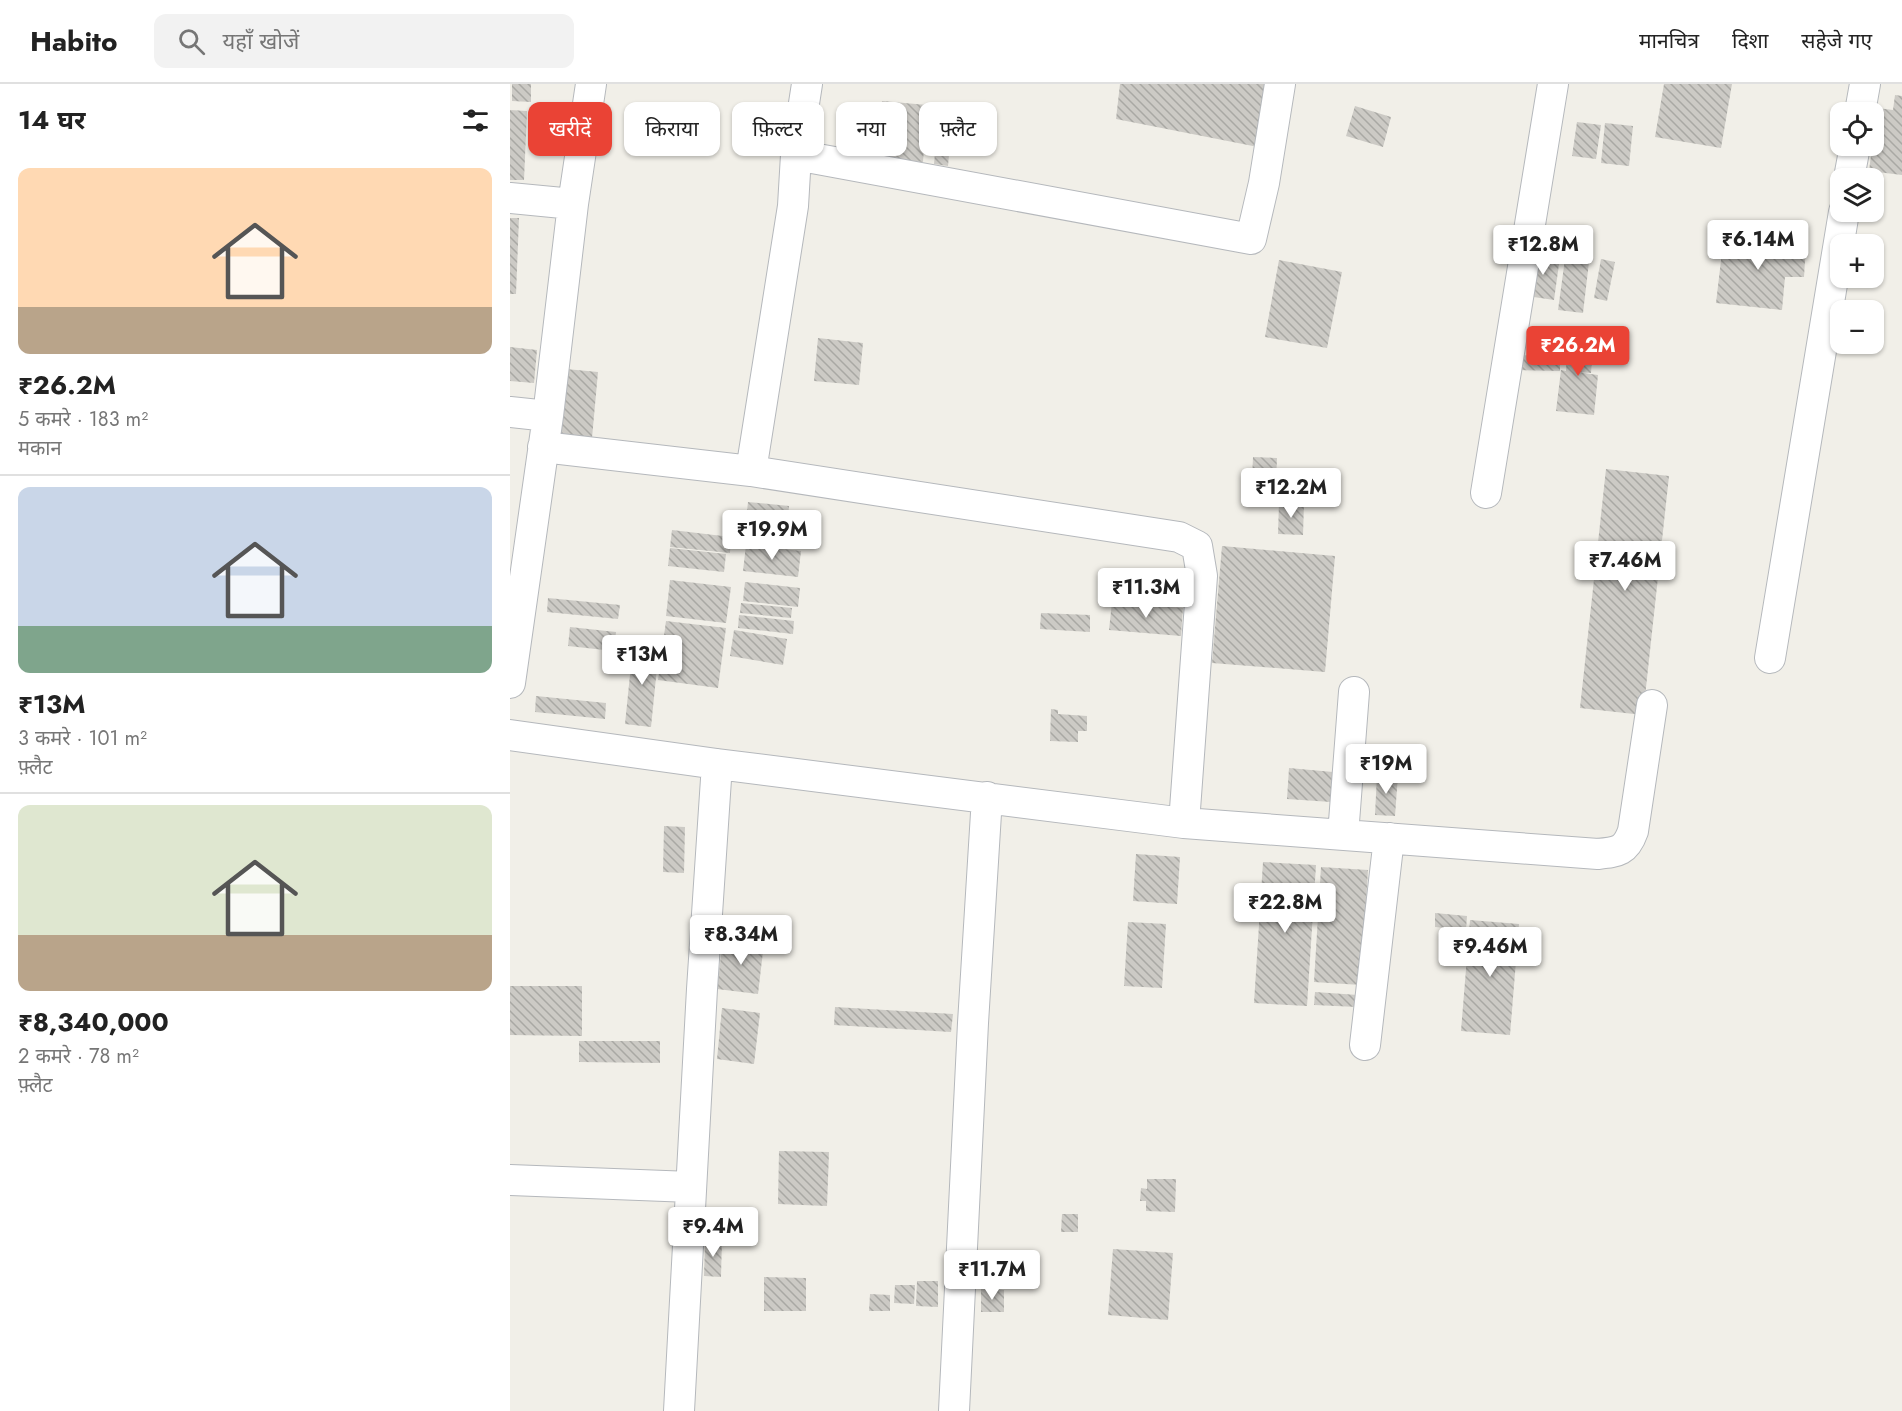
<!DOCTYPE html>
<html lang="hi">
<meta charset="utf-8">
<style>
body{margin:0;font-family:Jost,"Noto Sans Devanagari",sans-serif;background:#f2f2f2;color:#222;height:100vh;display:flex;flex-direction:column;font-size:22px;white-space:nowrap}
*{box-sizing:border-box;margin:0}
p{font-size:20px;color:#767676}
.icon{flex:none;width:33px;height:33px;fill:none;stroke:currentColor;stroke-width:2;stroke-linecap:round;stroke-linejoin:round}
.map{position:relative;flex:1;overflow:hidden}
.panel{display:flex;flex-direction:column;background:#fff;width:510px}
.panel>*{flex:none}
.guide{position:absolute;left:18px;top:18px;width:570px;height:54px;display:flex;gap:12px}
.buttons{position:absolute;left:1320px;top:18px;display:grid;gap:12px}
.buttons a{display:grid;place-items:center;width:54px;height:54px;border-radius:12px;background:#fff;box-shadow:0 2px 4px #0004;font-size:30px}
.price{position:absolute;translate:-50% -51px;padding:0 14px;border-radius:6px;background:#fff;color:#222;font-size:20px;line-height:39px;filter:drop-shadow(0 2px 3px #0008)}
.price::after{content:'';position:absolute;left:50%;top:36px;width:18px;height:14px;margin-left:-9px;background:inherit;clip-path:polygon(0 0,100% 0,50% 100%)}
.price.current{background:#ea4335;color:#fff}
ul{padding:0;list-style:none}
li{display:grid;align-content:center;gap:12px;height:318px;padding:0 18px}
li+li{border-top:2px solid #e0e0e0}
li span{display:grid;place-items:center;height:186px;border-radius:12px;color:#555}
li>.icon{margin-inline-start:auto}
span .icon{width:108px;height:108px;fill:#fffc;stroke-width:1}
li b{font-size:26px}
h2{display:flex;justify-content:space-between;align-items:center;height:72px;padding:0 18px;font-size:26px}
.chip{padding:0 21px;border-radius:12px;background:#fff;box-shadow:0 2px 4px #0004;font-size:21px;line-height:54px}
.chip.current{background:#ea4335;color:#fff}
header{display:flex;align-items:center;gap:36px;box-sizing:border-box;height:84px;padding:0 30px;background:#fff;border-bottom:2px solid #e0e0e0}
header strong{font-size:28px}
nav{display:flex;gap:33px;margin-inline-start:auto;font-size:21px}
.search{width:420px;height:54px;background:#f2f2f2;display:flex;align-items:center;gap:15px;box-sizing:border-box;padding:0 21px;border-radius:12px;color:#767676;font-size:22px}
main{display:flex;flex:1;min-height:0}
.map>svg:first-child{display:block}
</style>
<header>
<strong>Habito</strong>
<div class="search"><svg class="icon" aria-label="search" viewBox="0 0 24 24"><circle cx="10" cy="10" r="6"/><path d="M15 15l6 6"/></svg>यहाँ खोजें</div>
<nav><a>मानचित्र</a><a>दिशा</a><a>सहेजे गए</a></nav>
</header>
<main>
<section class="panel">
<h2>14 घर<svg class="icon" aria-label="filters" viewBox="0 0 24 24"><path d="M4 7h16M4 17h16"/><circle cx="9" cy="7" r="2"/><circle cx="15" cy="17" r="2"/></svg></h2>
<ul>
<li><span style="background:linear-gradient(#ffd9b3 75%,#b9a48a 0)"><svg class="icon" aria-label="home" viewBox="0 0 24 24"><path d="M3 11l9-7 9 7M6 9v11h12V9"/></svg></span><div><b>₹26.2M</b><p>5 कमरे · 183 m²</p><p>मकान</p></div></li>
<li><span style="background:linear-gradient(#c9d6e8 75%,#7fa58c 0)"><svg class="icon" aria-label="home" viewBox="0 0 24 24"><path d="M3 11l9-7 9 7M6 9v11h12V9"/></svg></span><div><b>₹13M</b><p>3 कमरे · 101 m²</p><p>फ़्लैट</p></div></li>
<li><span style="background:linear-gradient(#dfe7d0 70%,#b9a48a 0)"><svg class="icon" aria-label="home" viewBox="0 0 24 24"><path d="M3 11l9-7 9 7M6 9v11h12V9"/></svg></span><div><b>₹8,340,000</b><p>2 कमरे · 78 m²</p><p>फ़्लैट</p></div></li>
</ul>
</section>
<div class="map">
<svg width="1392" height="1327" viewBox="0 0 1392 1327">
<defs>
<pattern id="building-back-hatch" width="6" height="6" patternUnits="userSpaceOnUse" patternTransform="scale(1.5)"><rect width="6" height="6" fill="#cccac5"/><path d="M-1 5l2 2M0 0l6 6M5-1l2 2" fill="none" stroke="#a9a8a4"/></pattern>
</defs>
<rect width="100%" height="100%" fill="#f1efe8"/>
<path fill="url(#building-back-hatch)" d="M2,0H21V18L2,17Z
M610,0H757L748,63L606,35Z
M1154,0H1222L1211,64L1145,53Z
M1385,11L1392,12V91L1359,87L1367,24L1383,26Z
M372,17L417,21L413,78L367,75Z
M845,22L881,33L873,63L836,52Z
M429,25L443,27L438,82L424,80Z
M0,26L17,27L14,96H0Z
M1067,38L1091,41L1086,75L1062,72Z
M1095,39L1123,42L1119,82L1091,79Z
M0,134H9L6,210H0Z
M1214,151L1296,161L1294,193H1275L1272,226L1206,219Z
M1023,169L1050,173L1044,216L1017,212Z
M1055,175L1079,178L1073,229L1048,226Z
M1091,175L1105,178L1097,217L1084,214Z
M769,176L832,188L817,264L755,253Z
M1058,249L1084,251L1081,289L1066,288L1088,291L1084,331L1046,327L1051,286L1056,287Z
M308,254L353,259L349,301L304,297Z
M0,263L27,266L24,299L0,297Z
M1002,271L1050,272V287L1002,286Z
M56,285L88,288L82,354L49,351Z
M743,373L767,374L765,420L741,419Z
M1096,385L1159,392L1133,631L1070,624Z
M238,418L279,422L276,460L234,456Z
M769,419H794L793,451L768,450Z
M162,446L221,453L220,469L160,463Z
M236,461L291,467L288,493L233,487Z
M712,462L825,472L815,588L702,579Z
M160,464L216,470L214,488L158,482Z
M160,496L221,503L216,539L156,532Z
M235,498L290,504L288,523L233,517Z
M38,514L110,521L108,535L37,528Z
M602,518L673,524L671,552L599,546Z
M231,519L282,524L281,534L230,529Z
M531,529L580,531V548L530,545Z
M229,531L284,537L283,550L228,544Z
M156,537L216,544L208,604L148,596Z
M60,543L106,548L104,567L58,562Z
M224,546L277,555L273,581L220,572Z
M123,561L149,564L141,643L115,640Z
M26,612L96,619L95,635L25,628Z
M541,625L548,626V630L577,632V647H568V658L540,657Z
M779,684L823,688L821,718L777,715Z
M867,690L888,691L885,732L865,731Z
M154,742L175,743L174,789L153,788Z
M626,770L670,773L667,820L623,817Z
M753,778L806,781L797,922L744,919Z
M811,783L858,786L851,901L804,898Z
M925,829L957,832L956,846L925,843Z
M960,836L1009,840L1000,951L951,947Z
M618,838L656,840L652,904L614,902Z
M213,854L254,859L248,910L207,905Z
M0,902H72V952L0,951Z
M805,908L848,911L847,923L804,921Z
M325,923L443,930L441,948L324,941Z
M212,924L250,929L244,980L207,975Z
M69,957H150V979L69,978Z
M269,1067L319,1068L317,1122L268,1120Z
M637,1095H666L665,1128L636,1127V1117H630L631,1104L637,1105Z
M552,1130H568V1148H551Z
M195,1156H212L211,1193L194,1192Z
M603,1165L663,1169L658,1236L598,1231Z
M254,1193L296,1194V1227H254Z
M407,1197H428V1223L406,1222Z
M385,1201H405L404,1220L384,1219Z
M471,1205L494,1206V1228H471Z
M360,1210L380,1211V1227H359Z"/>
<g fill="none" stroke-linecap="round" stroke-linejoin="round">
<defs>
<path id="minor" d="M1350,28L1355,0
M286,71L741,155L754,99L770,0
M1339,94L1345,62
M0,114L63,120
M0,328L38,332
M33,363L241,387L669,453L687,462L692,492L674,739
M241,387L283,122L286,71L297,0
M976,409L1043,0
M1260,574L1334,128
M0,599L38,332L63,120L81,0
M0,651L207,680L674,739L1088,770C1108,768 1116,767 1123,747L1142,621
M833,751L844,608
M855,961L879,754
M0,1096L181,1103
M169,1327L192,905L207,680
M444,1327L463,939L477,713"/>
</defs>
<use href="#minor" stroke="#b5b8bc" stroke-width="32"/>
<use href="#minor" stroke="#fff" stroke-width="30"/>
</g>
</svg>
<div class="buttons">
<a><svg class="icon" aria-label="locate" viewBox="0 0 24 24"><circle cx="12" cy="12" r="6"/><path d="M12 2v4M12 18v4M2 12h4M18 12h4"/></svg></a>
<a><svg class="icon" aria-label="layers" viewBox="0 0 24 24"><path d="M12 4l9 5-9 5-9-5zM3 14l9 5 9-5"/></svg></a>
<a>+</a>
<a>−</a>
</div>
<b class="price" style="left:1248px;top:187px">₹6.14M</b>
<b class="price" style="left:1033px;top:192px">₹12.8M</b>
<b class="price current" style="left:1068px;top:293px">₹26.2M</b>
<b class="price" style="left:781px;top:435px">₹12.2M</b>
<b class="price" style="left:262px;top:477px">₹19.9M</b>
<b class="price" style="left:1115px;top:508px">₹7.46M</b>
<b class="price" style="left:636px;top:535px">₹11.3M</b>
<b class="price" style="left:132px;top:602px">₹13M</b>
<b class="price" style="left:876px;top:711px">₹19M</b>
<b class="price" style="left:775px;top:850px">₹22.8M</b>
<b class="price" style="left:231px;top:882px">₹8.34M</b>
<b class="price" style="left:980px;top:894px">₹9.46M</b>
<b class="price" style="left:203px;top:1174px">₹9.4M</b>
<b class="price" style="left:482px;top:1217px">₹11.7M</b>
<div class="guide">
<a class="chip current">खरीदें</a>
<a class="chip">किराया</a>
<a class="chip">फ़िल्टर</a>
<a class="chip">नया</a>
<a class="chip">फ़्लैट</a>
</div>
</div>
</main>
